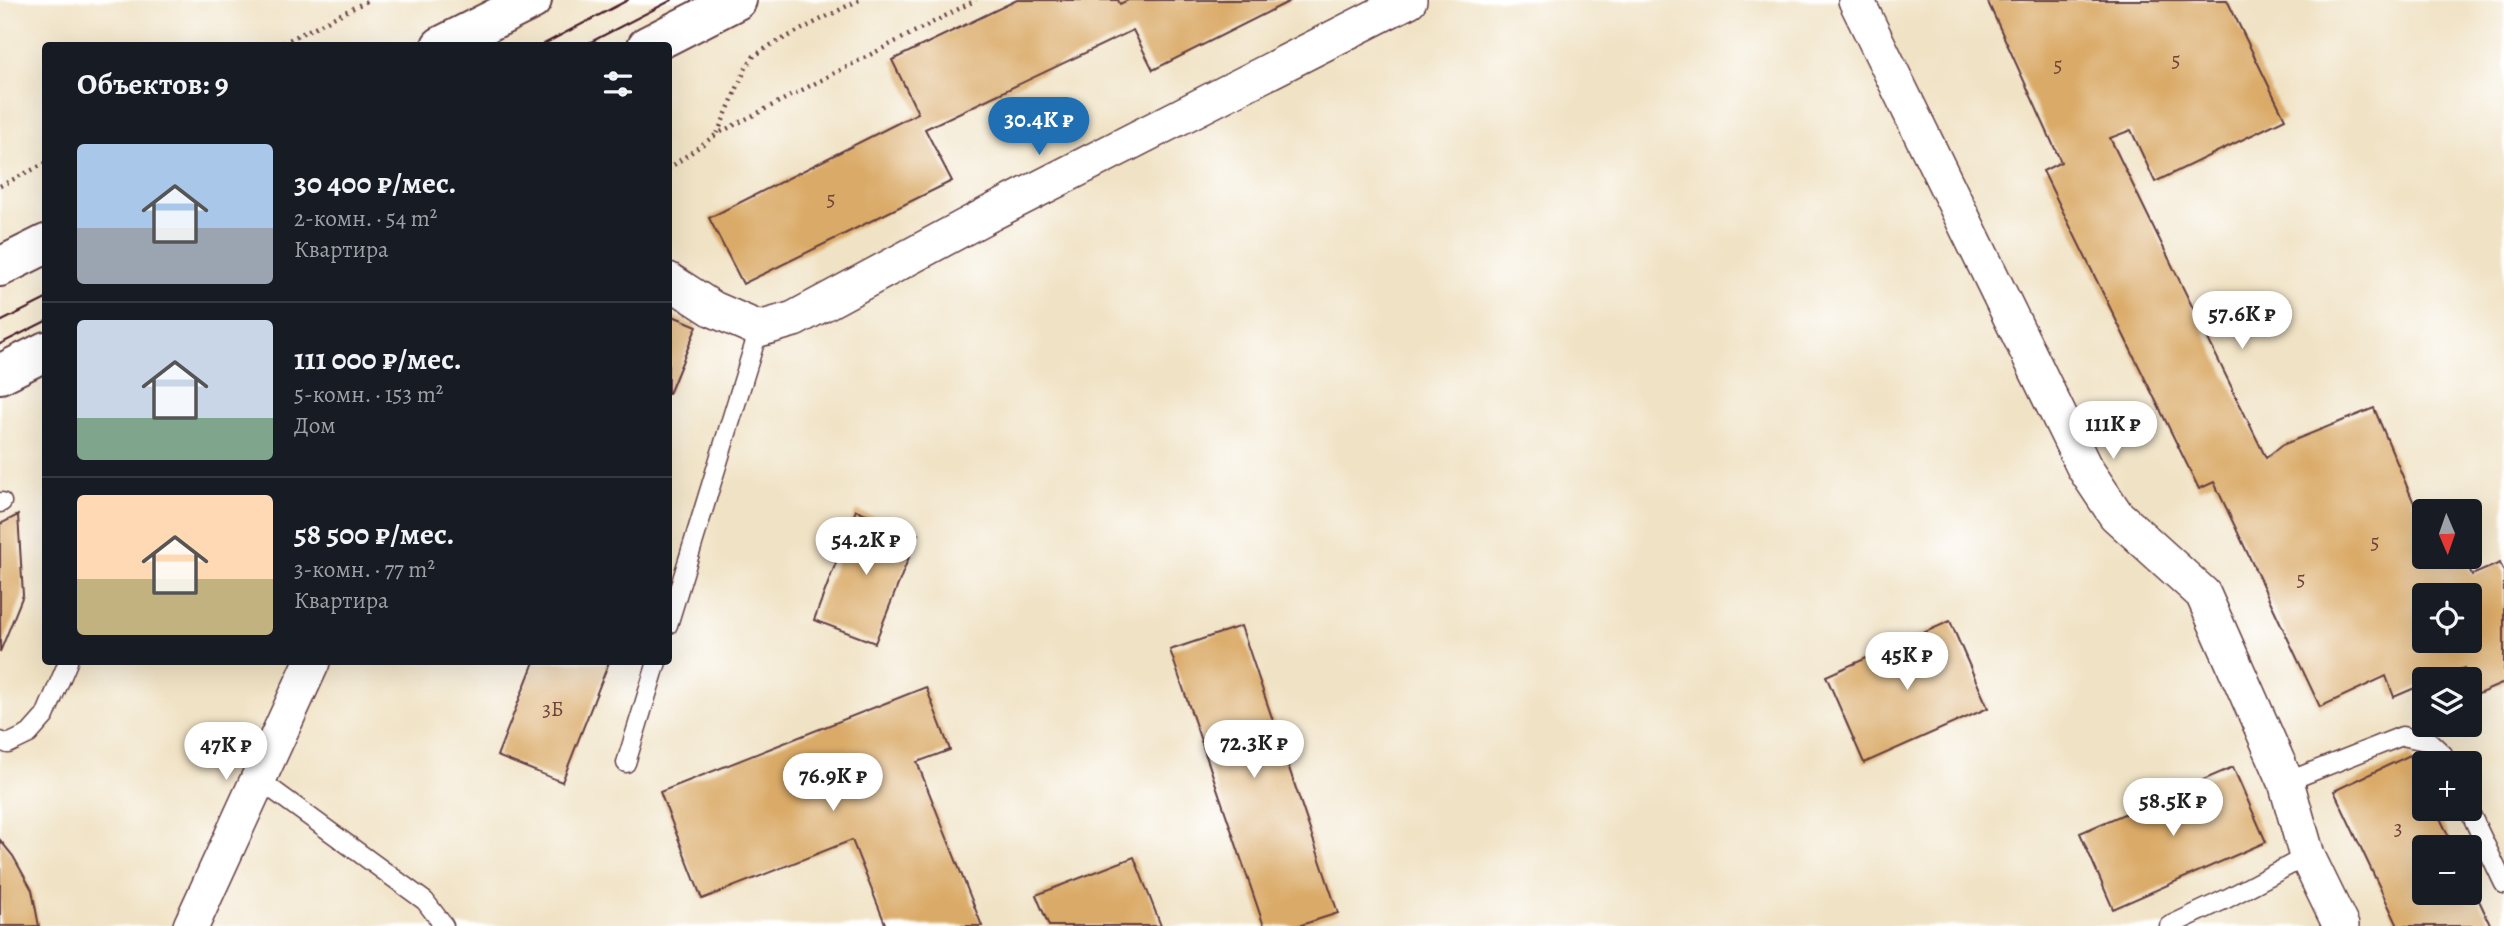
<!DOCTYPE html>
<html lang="ru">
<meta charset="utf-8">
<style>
body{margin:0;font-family:Alegreya,serif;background:#20242c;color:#f1f3f6;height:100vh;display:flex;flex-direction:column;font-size:26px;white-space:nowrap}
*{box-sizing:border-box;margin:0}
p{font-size:23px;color:#9ea1a6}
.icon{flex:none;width:38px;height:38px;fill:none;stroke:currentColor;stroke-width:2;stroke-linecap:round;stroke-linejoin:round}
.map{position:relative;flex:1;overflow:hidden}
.panel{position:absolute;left:42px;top:42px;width:630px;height:623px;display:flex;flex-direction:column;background:#171b24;border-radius:7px;box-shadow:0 7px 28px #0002}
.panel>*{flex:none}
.needle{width:46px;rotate:178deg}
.fabs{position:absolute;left:2412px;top:499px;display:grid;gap:14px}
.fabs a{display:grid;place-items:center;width:70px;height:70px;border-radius:7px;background:#171b24;box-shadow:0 7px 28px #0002;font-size:35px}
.price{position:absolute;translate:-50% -60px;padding:0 16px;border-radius:24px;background:#fff;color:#222;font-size:23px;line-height:46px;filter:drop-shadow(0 2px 4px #0008)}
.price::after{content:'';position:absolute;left:50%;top:42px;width:21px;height:16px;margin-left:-10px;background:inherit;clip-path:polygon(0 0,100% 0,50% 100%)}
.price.active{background:#1f6fb2;color:#fff}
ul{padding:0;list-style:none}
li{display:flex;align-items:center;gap:21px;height:175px;padding:0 35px}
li+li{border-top:2px solid #363941}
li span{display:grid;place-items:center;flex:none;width:196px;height:140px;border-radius:7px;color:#555}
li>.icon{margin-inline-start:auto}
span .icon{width:84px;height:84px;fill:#fffc;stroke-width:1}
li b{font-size:30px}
h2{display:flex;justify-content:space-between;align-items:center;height:84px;padding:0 35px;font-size:30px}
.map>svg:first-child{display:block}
</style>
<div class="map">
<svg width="2504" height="926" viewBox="0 0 2504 926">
<rect width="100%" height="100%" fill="#fff"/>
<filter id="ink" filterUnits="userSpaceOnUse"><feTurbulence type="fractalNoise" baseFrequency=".0143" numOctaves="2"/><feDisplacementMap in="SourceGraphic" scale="14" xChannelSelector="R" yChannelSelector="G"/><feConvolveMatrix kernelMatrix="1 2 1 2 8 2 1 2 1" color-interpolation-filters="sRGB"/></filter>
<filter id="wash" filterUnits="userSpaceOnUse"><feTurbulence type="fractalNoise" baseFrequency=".00686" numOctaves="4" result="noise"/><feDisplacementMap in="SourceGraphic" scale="28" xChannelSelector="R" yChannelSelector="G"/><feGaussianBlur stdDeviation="1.57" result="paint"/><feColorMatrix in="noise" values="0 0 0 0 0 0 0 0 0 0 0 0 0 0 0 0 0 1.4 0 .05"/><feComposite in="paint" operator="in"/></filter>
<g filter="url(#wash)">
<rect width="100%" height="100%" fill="#f0e2c4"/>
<g id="blocks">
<path fill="#daaa67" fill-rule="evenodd" d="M1017,0H1118L1120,4L1128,0H1292L1153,70L1133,30L925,129L952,181L743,284L709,218L918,113L892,60Z
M1987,0H2227L2285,119L2155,182L2131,130L2110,138L2266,458L2282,445L2374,408L2424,527V556H2436L2438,561L2449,556H2464L2472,575L2500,563L2504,572V683L2476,695L2464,668L2437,679H2424V684L2394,697L2386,676L2320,707L2214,482L2199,489L2043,171L2061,162ZM2424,595H2469V640H2424Z
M668,314L697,326L669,394H668Z
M856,510L918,534L875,643L814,620Z
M18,515L23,595L0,652V524Z
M1950,621L1988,708L1864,763L1826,676Z
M1241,626L1338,913L1298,926H1264L1170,650Z
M534,662H609L562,782L497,756Z
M926,687L950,750L917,762L982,926H886L852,840L702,899L660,792Z
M2410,755L2424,784V808H2435L2454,847H2424V892H2469V879L2491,926H2398L2334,791Z
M2233,767L2266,842L2113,909L2080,833Z
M0,840L13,856L32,890L39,926H0Z
M1134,857L1161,926H1049L1036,895Z"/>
</g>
</g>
<g filter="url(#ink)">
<use href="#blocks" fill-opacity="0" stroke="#633c42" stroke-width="2"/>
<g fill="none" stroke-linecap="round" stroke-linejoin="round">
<defs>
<path id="service" d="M0,503L2,502
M668,625L759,329
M0,741L8,744L29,734L45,716L68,662
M626,763L657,662
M258,779L425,901L444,926
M2286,782L2402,736L2430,742L2443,754L2447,763
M2468,808L2504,884
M2169,926L2228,898L2307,856"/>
<path id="minor" d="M1856,0L2084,467L2116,515L2203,594L2286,782L2307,856L2341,926
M668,280L713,309L759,329L794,319L991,213L1409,0
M191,926L312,662"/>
<path id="secondary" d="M441,46L532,0
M647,46L737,0
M0,267L46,244
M0,374L46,351"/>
</defs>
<use href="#service" stroke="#633c42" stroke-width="21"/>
<use href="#minor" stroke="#633c42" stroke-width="38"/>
<use href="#secondary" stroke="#633c42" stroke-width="42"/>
<path stroke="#633c42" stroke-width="4.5" stroke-dasharray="2 5" stroke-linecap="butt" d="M859,0L771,45L754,56L745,70L717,134L976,0
M277,46L369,0
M668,169L717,134
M0,186L46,163"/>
<use href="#service" stroke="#fff" stroke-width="18"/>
<use href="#minor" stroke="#fff" stroke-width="35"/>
<use href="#secondary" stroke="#fff" stroke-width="38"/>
<path stroke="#4a1f2b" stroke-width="2" d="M540,46L628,0
M583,46L672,0
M0,322L46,299
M0,344L46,321"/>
</g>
</g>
<g text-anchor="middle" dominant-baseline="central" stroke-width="6" stroke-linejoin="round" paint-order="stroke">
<g font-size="21" fill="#6e423a">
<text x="2176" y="60">5</text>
<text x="2058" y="65">5</text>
<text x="831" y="199">5</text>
<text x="2375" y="542">5</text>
<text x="2301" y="579">5</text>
<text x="553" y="709">3Б</text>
<text x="2398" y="828">3</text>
</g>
</g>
</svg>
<div class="fabs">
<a><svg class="needle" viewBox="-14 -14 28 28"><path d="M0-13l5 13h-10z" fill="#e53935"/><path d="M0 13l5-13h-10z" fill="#9ea1a6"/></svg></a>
<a><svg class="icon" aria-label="locate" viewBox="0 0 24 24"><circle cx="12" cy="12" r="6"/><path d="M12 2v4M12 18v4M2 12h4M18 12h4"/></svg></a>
<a><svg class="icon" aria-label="layers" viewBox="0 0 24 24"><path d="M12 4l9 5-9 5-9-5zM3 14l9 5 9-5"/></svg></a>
<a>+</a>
<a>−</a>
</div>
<b class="price active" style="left:1039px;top:157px">30.4K ₽</b>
<b class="price" style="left:2242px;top:351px">57.6K ₽</b>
<b class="price" style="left:2113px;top:461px">111K ₽</b>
<b class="price" style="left:866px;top:577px">54.2K ₽</b>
<b class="price" style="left:1907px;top:692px">45K ₽</b>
<b class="price" style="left:1254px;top:780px">72.3K ₽</b>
<b class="price" style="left:226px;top:782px">47K ₽</b>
<b class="price" style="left:833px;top:813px">76.9K ₽</b>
<b class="price" style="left:2173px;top:838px">58.5K ₽</b>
<section class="panel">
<h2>Объектов: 9<svg class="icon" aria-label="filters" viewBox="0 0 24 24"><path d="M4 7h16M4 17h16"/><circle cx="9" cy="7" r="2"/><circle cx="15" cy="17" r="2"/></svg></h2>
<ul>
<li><span style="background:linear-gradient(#a9c7e8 60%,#9aa5b1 0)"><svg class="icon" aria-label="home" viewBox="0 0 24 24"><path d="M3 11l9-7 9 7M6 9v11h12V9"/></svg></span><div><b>30 400 ₽/мес.</b><p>2-комн. · 54 m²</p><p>Квартира</p></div></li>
<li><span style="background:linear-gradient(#c9d6e8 70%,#7fa58c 0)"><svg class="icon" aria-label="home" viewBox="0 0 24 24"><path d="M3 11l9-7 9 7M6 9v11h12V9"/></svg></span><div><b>111 000 ₽/мес.</b><p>5-комн. · 153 m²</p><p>Дом</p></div></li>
<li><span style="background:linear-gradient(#ffd9b3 60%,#c2b280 0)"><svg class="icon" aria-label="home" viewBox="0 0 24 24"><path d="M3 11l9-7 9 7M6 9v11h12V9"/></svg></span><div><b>58 500 ₽/мес.</b><p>3-комн. · 77 m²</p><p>Квартира</p></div></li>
</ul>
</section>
</div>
